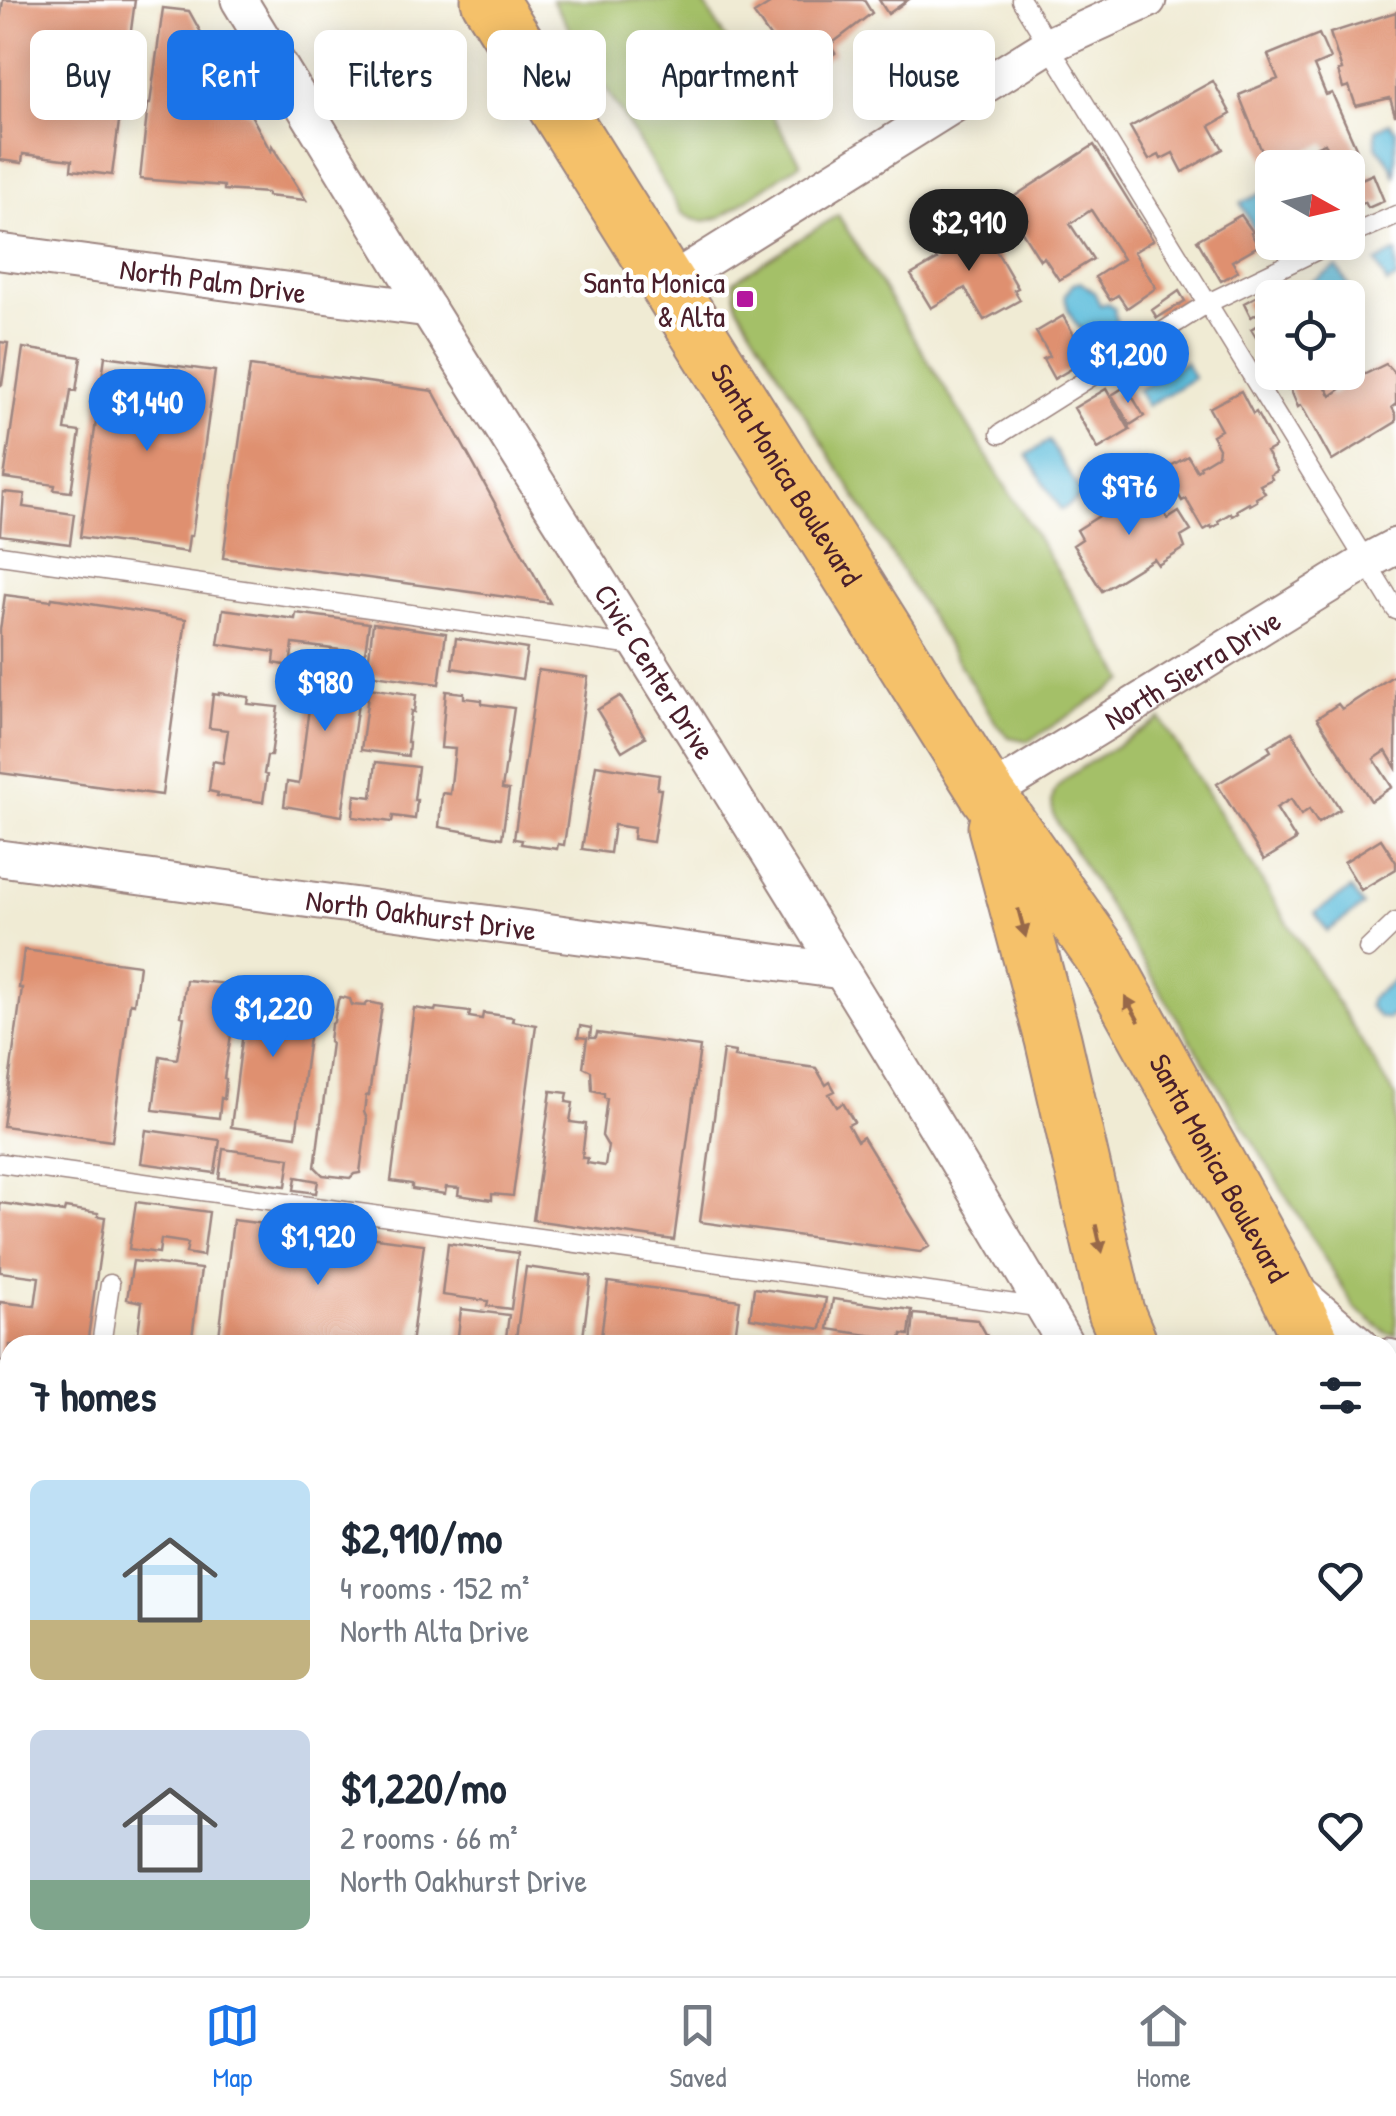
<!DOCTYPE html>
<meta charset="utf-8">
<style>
body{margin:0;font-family:"Patrick Hand",sans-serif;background:#f2f2f3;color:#1f2937;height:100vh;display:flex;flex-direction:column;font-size:38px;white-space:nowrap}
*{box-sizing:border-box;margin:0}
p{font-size:32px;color:#747a83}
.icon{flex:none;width:55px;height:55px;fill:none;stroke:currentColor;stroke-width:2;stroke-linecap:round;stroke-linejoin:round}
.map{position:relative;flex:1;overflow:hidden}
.panel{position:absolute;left:0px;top:1335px;width:1398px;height:642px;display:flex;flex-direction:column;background:#fff;border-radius:30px 30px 0 0;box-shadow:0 5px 25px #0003}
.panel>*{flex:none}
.banner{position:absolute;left:30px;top:30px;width:1338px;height:90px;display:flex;gap:20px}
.needle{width:65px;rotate:98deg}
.fabs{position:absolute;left:1255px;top:150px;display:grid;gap:20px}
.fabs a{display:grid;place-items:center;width:110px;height:110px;border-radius:15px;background:#fff;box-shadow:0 5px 25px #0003;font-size:50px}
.price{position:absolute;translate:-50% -85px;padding:0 22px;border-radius:35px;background:#1a73e8;color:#fff;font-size:32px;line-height:65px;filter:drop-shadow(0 2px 5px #0008)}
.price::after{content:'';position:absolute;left:50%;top:60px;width:30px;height:22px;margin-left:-15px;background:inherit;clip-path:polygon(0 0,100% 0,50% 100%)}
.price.selected{background:#222;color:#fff}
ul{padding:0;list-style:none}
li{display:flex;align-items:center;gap:30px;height:250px;padding:0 30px}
li span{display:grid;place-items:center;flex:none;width:280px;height:200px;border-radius:15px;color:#555}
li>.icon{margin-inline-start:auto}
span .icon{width:120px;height:120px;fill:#fffc;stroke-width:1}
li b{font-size:42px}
h2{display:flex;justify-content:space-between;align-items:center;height:120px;padding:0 30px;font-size:42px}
.pill{padding:0 35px;border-radius:15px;background:#fff;box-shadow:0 5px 25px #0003;font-size:35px;line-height:90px}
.pill.selected{background:#1a73e8;color:#fff}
.dock{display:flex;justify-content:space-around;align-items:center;height:140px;border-top:2px solid #e0e1e3;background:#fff;font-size:28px;color:#747a83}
.dock a{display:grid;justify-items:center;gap:5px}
.dock .selected{color:#1a73e8}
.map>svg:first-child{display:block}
</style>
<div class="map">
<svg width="1396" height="1976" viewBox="0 0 1396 1976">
<rect width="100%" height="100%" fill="#fff"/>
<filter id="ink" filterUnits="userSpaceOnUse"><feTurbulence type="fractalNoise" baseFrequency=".01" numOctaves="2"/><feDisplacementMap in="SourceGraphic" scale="20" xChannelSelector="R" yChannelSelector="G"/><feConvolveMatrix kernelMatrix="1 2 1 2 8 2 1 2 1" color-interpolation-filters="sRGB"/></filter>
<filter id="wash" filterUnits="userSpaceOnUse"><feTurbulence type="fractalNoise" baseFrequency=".0048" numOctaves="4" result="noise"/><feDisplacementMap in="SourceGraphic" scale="40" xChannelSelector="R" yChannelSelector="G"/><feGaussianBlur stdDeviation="2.25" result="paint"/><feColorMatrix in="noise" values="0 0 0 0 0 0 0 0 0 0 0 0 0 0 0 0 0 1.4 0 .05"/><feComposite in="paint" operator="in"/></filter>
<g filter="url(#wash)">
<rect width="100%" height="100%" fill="#f0ebd4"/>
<path fill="#eed7bb" d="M1388,1631H1396V1976H982L983,1968H1388Z"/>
<path fill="#a4c067" stroke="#777049" stroke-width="2.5" d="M552,0H702L801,163L721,217C705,222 696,223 682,213Z
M838,215L1125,680L1029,741L1009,737L997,725L737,305L734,281Z
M1161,719L1396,1097V1335L1387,1333L1355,1308L1055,819C1052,808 1050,800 1056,789C1067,772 1140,733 1161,719Z"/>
<path fill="#5ebedc" stroke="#546e84" stroke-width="2.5" d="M1390,123L1396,131L1395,178C1392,165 1387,156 1376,147V129Z
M1266,191L1272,205V242L1278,243L1264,250L1241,203Z
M1396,252V279L1387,284L1376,262Z
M1337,267L1353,293L1346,297H1289L1288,296Z
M1081,282L1094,292L1100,305L1108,303L1115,309C1114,313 1115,317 1116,321C1118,334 1102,337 1092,338C1076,328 1067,313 1065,295L1073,284Z
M1185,362L1194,378L1147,406L1138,390Z
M1049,441L1083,496L1061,510L1027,455Z
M1351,889L1363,906L1327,931L1315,913Z
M1396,978V1012L1388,1019L1379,1017L1369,1006L1371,998Z"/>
<g id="blocks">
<path fill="#df906f" d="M3,0H135L112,175L71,170L72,160L23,154L22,163L0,160V21Z
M776,0H864L872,13L830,45L835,53L812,68L807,61L793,70L754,14Z
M879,0H908L888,14Z
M163,8L189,11L219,65L223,63L234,85L231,86L245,111L252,112L251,115L271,152L272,146L306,200L267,196V193L224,190V186L140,179L148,104H150Z
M1396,12V115H1395L1390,98L1356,106L1349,86L1343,88L1338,71L1342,70L1330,33Z
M1319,34L1330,59L1314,66L1326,95L1332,93L1361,159L1348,165L1347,168H1336L1325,143L1289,158H1282L1267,164L1239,95L1278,79L1268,55Z
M1213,81L1231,114L1210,126L1223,149L1183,172L1173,153L1161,159L1159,155L1149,160L1130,127Z
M1094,145L1153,240L1134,252L1156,288L1127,308L1118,295L1110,300L1095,277L1123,259L1091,210L1070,224L1093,259L1059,280L1044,257L1040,260L1004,203Z
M1373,174L1384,201L1368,208L1365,202L1359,205L1350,184Z
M1241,215L1253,232L1251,233L1258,246L1232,261L1238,271L1221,281L1197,240Z
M980,223L1018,288L1014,290L1020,300L984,320L965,288L931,308L911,275L937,260L932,251Z
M1179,291L1185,301L1157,318L1152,310Z
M1265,292L1272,305L1251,317L1244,303Z
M1063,316L1088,359L1054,379L1043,359L1050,356L1036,332Z
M1272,316V364L1251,329Z
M0,342L8,343L2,385H0Z
M23,348L81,357L76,391L71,390L65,430L80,432L71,492L54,490L55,485L4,478Z
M105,356L215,371L192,536H189L187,552L80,537Z
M1386,364L1396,375V404L1392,407L1396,415V422L1332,461L1301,405L1298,407L1290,388L1288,389L1278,372H1317L1331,396L1353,380Z
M250,366L433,391L550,603L223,558Z
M1126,386L1144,416L1130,425L1112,395Z
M1106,389L1130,430L1098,449L1074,408Z
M1241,391L1253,414L1256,412L1275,447L1266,452L1277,471L1270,475L1272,479L1260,485L1265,493L1256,498L1257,501L1250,505L1249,503L1237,510L1238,512L1232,516L1231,513L1218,521L1219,524L1212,528L1211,526L1204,530L1186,499L1182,501L1164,470L1188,456L1197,471L1201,468L1200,466L1218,455L1219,448L1212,435L1221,430L1209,408Z
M1146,484L1168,519L1179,512L1191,531L1181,537L1185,548L1158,565L1154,559L1102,591L1073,545L1082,539L1077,530L1099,516L1097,511L1105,506L1107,509Z
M3,492L25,494L23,507L74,514L70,544L0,535Z
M5,595L51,601L52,598L186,619L162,795L0,773V630Z
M223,609L295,619L296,613L369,623L365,653L293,644L290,666L274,663L275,652L218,644Z
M373,623L446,633L439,684L367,674Z
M456,638L527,649L522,679L452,668Z
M294,658L363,668L342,816L284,806L287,782L299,784L310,700L288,698Z
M538,670L588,677L564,845L558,844L557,849L521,844L522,840L514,839Z
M1396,674V768L1386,751L1374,759L1392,787L1371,801L1317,718L1338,704L1342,709Z
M369,688L416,695L414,712L411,711L407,742H409L408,756L361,750Z
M446,691L464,693V698L482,700V704L514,708L502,789L509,790L502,838L439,827L442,793L450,794L455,749L441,748Z
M219,693L249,697L248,704L278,707L271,756H267L264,774L267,775L263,802L217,796L218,793L209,791L213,761L223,763L228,730L209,728L213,694L219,695Z
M620,696L645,737L622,751L597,710Z
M1292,732L1340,809L1318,823L1309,809L1301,815L1291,799L1276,808L1296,840L1264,860L1217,784L1271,751L1268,746Z
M376,762L418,767L414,800H417L415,819L393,816L392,822L353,817L355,795L372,797Z
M596,765L659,775L657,789H661L653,842L633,839L634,828L614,825L610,853L582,849Z
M1381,839L1396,862V869L1361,890L1344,862Z
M24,950L139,965L134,1004L130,1003L112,1141L3,1126L22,988H19Z
M186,980L239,985L224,1078L226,1079L224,1099L221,1098L219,1118L153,1110L160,1056L177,1059L184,1017L181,1016Z
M249,985L318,994L314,1022H311L296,1136L231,1127Z
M340,997L350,999L352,1005L365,1006L368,1002L382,1005L369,1095L366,1096L364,1112L367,1119L360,1173L354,1174L350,1178L323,1175L315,1167L331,1043L329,1041L331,1025L334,1022L338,1000Z
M414,1008L435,1011L436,1008L470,1012L469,1017L482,1019L483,1013L513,1017L512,1021L536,1025L513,1196L492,1194V1200L458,1195L459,1188L446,1187L445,1194L412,1189V1184L391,1181Z
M580,1026L591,1028L590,1038H596L597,1033L700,1047L674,1240L533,1220L551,1091L568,1093L566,1102L573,1103L570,1122L586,1124L582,1158H588L587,1163L605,1166L608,1146L602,1136L607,1098L604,1097V1093L592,1090L591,1071L583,1067L587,1038L578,1037Z
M723,1050L735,1052L734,1057L816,1068L826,1085L830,1082L835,1091L829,1094L837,1107L843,1103L854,1122L848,1125L857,1141L863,1137L930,1246L920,1252L700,1222Z
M146,1130L220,1140L215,1173L141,1163Z
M223,1149L290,1158L286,1186L219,1178Z
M296,1177L318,1181L316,1193L294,1190Z
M136,1202L209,1212L203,1256L186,1253L188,1243L161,1239L159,1253L129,1249Z
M0,1203L64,1212L65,1208L98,1213V1216L105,1217L87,1345H10V1363L0,1361V1302L35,1306L39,1277L0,1272Z
M233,1220L424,1244L411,1345H218Z
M448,1243L518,1253L511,1309L487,1306L488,1301L442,1295Z
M133,1261L201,1269L191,1345H132L134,1334H138L142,1302L127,1299Z
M526,1267L591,1276L582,1345H515Z
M608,1282L740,1300L734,1345H600Z
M754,1288L826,1298L821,1329L750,1318Z
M833,1299L912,1310L909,1335L902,1334L901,1340L828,1329Z
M461,1309L509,1315L505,1345H457Z
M914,1314L978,1320L992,1345H911Z
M749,1337L792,1343V1345H748Z
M0,1531L10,1532L2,1595H0Z
M67,1968H131L129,1976H65Z
M146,1968L191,1972V1976H145Z
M234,1968H318L317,1976H233Z
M457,1968L471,1970V1973L479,1974V1976H456Z
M591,1968H609L607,1976H589Z
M617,1968H686V1969L711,1974V1976H615Z
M838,1968L882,1974V1976H836Z
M1000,1968H1082L1128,1974V1976H999Z"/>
</g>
</g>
<g filter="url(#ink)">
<use href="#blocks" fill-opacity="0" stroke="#9d8580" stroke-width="2.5"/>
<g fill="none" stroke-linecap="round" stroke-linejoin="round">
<defs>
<path id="service" d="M1021,0L1396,610
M1348,236L1396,215
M1000,434L1208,303L1334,242
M0,555L641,647
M1368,949L1396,922
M0,1163L1044,1308
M101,1345L110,1284
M0,1678L10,1679
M983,1976L985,1968"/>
<g id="minor">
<path id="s1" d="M239,0C302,104 365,208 429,311C644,654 862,995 1066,1345"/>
<path id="s2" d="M0,252L428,309"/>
<path d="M667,284L1049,45L1148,0"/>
<path id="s3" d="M988,795L1366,562L1396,546"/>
<path id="s4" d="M0,858L841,971"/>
<path d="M1296,1291L1360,1345"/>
<path d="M1388,1357L1396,1359"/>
<path d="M0,1935L10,1863"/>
<path d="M384,1976L385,1968"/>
<path d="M779,1976L780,1968"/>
</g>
<path id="tertiary" d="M1212,1976L1213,1968"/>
<path id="secondary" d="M0,1456L10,1458
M1388,1640L1396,1641"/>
<g id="primary">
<path id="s5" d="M489,0L988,795L1103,957L1281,1279L1313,1345"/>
<path d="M996,827L1053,1039L1116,1312L1130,1345"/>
<path d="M1388,1400L1396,1414"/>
<path d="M1388,1495L1396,1512"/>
<path d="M1388,1754L1396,1768"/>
</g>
</defs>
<use href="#service" stroke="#9d8580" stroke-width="21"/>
<use href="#minor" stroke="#9d8580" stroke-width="39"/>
<use href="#tertiary" stroke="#9d8580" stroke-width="49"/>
<use href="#secondary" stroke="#9d8580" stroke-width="54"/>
<use href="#primary" stroke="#9d8580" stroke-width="59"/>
<use href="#service" stroke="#fff" stroke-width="18"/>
<use href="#minor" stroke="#fff" stroke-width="35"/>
<use href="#tertiary" stroke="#fff" stroke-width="45"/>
<use href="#secondary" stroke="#fbe6c4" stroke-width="50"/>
<use href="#primary" stroke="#f5c16b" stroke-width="55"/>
</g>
<defs><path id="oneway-solid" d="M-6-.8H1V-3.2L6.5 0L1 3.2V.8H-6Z" transform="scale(2.5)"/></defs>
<g fill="#976848">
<use href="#oneway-solid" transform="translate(1022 923) rotate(75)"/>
<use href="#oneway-solid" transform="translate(1132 1009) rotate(-119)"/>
<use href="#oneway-solid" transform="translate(1099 1239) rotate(77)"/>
</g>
</g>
<rect fill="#b5179e" stroke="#fff" stroke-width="4" x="735" y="289" width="20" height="20" rx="5"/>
<g text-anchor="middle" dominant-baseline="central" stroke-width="9" stroke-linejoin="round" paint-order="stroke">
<g font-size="30" fill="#4a1f2b" stroke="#fff">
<text stroke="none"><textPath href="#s2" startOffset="215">North Palm Drive</textPath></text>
<text stroke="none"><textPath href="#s5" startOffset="560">Santa Monica Boulevard</textPath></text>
<text stroke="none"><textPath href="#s3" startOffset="240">North Sierra Drive</textPath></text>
<text stroke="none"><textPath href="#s1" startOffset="790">Civic Center Drive</textPath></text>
<text stroke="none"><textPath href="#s4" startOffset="425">North Oakhurst Drive</textPath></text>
<text stroke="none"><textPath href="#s5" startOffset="1378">Santa Monica Boulevard</textPath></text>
</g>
<g font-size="30" fill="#4a1f2b" stroke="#fff" text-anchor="end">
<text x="725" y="282">Santa Monica<tspan x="725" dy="34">&amp; Alta</tspan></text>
</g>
</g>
</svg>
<div class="fabs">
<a><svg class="needle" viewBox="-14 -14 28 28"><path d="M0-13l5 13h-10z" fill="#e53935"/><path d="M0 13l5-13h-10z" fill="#747a83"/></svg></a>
<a><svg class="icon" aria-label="locate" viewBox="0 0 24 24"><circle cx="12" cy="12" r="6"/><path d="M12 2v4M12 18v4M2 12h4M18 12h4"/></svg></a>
</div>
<b class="price selected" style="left:969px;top:274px">$2,910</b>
<b class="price" style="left:1128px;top:406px">$1,200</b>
<b class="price" style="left:147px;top:454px">$1,440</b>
<b class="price" style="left:1129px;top:538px">$976</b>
<b class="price" style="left:325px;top:734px">$980</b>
<b class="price" style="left:273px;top:1060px">$1,220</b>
<b class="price" style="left:318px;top:1288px">$1,920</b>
<div class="banner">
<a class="pill">Buy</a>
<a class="pill selected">Rent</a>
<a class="pill">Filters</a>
<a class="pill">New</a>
<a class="pill">Apartment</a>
<a class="pill">House</a>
</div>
<section class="panel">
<h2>7 homes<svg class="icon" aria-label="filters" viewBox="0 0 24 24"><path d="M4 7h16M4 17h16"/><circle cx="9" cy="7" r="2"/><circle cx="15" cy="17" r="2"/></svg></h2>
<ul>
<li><span style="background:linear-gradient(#bfe0f5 70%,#c2b280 0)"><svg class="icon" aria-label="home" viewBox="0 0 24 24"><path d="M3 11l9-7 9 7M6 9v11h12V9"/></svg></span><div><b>$2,910/mo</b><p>4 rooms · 152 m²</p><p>North Alta Drive</p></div><svg class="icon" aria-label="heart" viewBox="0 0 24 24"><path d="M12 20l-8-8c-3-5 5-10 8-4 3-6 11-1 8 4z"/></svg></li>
<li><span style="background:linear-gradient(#c9d6e8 75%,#7fa58c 0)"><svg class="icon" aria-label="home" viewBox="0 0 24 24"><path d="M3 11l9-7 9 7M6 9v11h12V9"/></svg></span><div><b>$1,220/mo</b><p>2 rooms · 66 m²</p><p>North Oakhurst Drive</p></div><svg class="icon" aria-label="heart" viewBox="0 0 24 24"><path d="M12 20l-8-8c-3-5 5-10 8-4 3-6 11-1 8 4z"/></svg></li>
</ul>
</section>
</div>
<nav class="dock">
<a class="selected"><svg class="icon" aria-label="map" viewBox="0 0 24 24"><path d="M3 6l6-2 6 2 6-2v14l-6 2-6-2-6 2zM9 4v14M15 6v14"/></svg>Map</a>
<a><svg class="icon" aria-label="saved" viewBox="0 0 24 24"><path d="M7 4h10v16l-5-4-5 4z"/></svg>Saved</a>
<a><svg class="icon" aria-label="home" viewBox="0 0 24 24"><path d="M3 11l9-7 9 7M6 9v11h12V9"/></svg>Home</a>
</nav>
